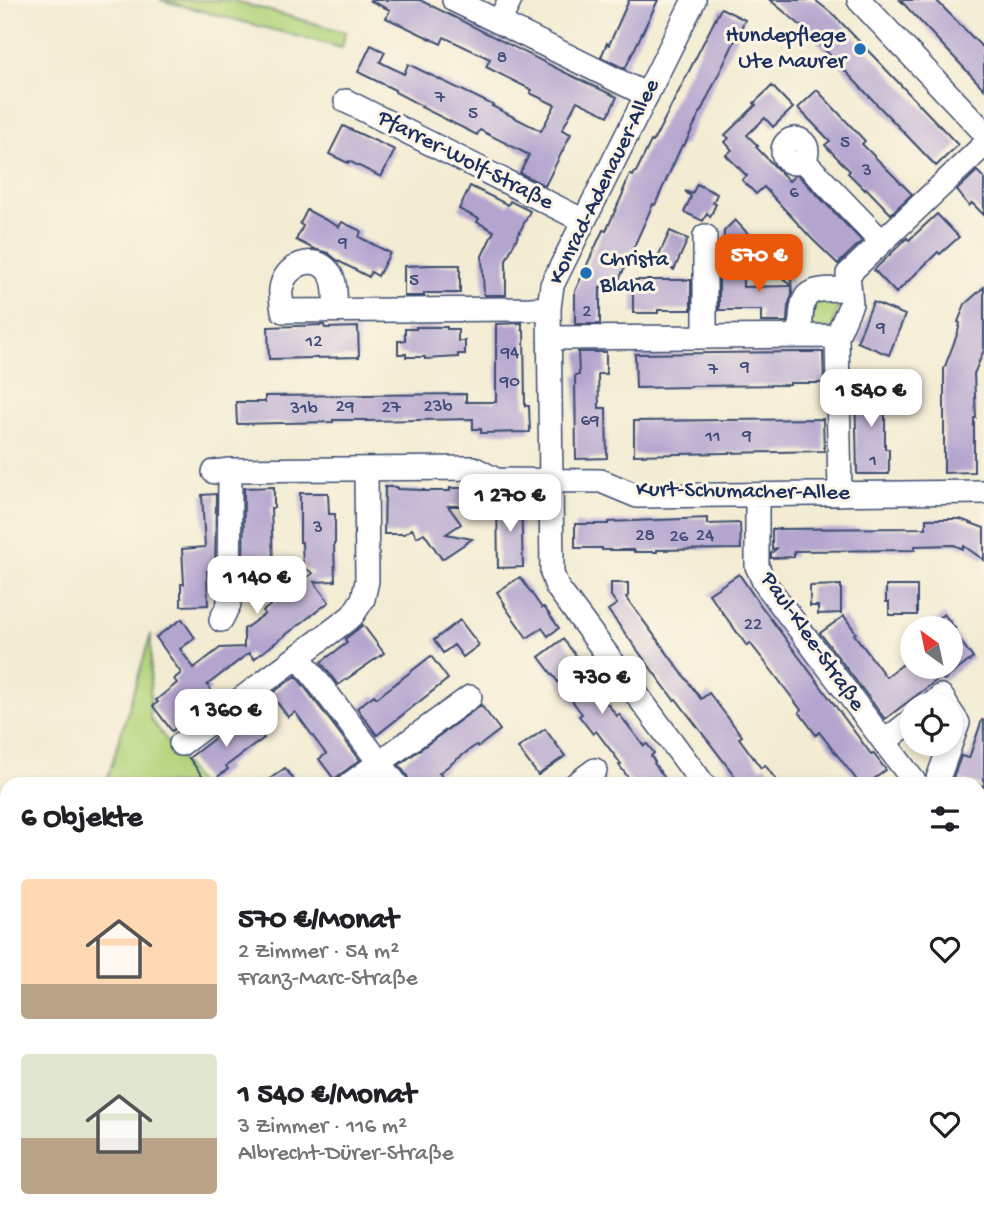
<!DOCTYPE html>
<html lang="de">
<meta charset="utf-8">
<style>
body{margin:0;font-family:"Gochi Hand",sans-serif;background:#f2f2f2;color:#202124;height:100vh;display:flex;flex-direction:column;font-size:26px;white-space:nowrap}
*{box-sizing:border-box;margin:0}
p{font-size:23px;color:#757577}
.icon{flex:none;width:38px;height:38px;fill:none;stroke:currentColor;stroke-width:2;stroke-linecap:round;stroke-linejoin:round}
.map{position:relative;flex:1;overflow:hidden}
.sheet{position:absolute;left:0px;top:777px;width:985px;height:450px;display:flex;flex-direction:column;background:#fff;border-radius:21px 21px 0 0;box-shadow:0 4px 10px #0003}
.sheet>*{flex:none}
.needle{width:46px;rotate:327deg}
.buttons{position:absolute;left:900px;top:616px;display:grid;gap:14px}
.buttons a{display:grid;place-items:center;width:63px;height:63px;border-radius:50%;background:#fff;box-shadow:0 4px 10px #0003;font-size:35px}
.price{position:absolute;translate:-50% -60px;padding:0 16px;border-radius:14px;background:#fff;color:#222;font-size:23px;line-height:46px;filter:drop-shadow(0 2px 4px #0008)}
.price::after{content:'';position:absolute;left:50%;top:42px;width:21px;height:16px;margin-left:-10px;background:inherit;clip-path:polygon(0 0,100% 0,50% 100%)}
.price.on{background:#ea580c;color:#fff}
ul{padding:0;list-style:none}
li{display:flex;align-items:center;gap:21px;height:175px;padding:0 21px}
li span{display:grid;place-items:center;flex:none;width:196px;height:140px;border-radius:7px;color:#555}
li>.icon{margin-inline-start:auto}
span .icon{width:84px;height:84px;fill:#fffc;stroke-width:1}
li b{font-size:30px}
h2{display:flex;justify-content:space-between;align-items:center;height:84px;padding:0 21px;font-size:30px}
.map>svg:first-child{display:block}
</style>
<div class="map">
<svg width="984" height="1226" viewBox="0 0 984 1226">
<rect width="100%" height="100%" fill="#fcf5e5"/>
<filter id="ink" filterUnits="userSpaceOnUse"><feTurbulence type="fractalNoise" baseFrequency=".0143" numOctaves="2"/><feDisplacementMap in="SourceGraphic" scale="14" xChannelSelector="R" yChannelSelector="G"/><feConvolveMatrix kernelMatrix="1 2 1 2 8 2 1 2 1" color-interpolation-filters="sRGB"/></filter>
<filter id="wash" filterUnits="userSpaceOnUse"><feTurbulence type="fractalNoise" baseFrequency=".00686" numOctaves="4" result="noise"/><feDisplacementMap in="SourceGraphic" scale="28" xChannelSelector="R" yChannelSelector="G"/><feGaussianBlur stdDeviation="1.57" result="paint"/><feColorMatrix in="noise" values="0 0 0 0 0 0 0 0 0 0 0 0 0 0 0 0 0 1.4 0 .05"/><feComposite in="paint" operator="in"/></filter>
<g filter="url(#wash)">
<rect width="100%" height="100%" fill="#f3ecd3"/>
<path fill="#b3d47b" stroke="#67826c" stroke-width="2" d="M160,0H231L345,32L342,48Z
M842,292L832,329L808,330L818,293Z
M151,634L150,718L199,784H106Z
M392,1220H496L498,1226H394Z"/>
<g id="blocks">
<path fill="#b4a5cf" d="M369,0H420L568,74L617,97L608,116L577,101L562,130L571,134L545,186L520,173L529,155L480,130L477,135L421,107L422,106L395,92V90L358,72L371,45L385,52L380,62L404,74L408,64L493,105L492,106L541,131L555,105L530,93L532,90L486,67L490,59L444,37L441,44L408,28L386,18L390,10Z
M629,0H658L625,69L601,57L607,43L609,45Z
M770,0H815L835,16L958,145L936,166L805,29Z
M900,0H936L984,49V89Z
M721,8L745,20L684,146L682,145L655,205L653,204L615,289L600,287V324H575V291L603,230L606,231L624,191H623L630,174L633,176L635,172H636L651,141L653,142Z
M772,86L793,108L773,127L765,118L747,135L758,146L756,147L789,181L797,174L862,241L838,264L813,240L764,187L756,194L742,180L747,176L726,155L732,150L725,142L729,138L725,135L756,105L754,103Z
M817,90L865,141L862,144L912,194L891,214L866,188L865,190L848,173L850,171L825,145L830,141L798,108Z
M343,126L395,150L381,177L349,161L348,163L329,154Z
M977,171L984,178V215L972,203L969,206L957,190Z
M697,184L717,194L713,203L716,204L710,217L707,213L703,221L684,212L691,197L685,191L692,194Z
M470,186L508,205L510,201L530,211L506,260V295H484L482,256L494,231L477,222L479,219L459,209Z
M307,210L339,227L342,222L361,231L359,237L390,253L378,276L371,272L369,277L338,261L328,253L314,249L296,240L303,226L300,224Z
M937,214L959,237L940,254L938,252L896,293L874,270L907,238L909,240Z
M735,220L752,238L743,246L746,248L735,259L724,248V231Z
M670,231L688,239L674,270L656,261Z
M776,251L795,271L791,274L792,295L788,306L787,322H761V310H719V276H743V287L791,286L766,260Z
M431,265H460V293H424V296H404V266Z
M633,280H691V310H658V313H633Z
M984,287V350L974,374L976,418H974V472L944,473V369L958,332L960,323L958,322L965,304Z
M873,302L905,315L889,355L857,342Z
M522,323V330H524L525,406H529L530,432L481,433V429H473V419L366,421V420H333V422L237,424L236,402H265V396L466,394V402H496V324Z
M324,325L325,328L358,327L359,357L269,359L268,327Z
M416,327H447V329H458V341H465V354H458V357L425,359V357H406V354H398V341H405V329H416Z
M578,352H606V374H598L599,408H606L607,458L576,459L575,375H579Z
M801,352H823L824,383H790V385L690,386V387L636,388L635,354Z
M855,384H887V405H885V449H889V474H857Z
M823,419L824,451L634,455V421Z
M274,487V508H271L273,561L277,560L278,573L267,574V591L243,592L244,488Z
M385,487H397V489L424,490V491H450V488H469V506H448L461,524L446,534L472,539L442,559L424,533L417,537L412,529L404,534H384Z
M300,493H328L329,514H335V543H334L335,581L314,582L329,602L254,659L249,653L207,685L211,690L183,710L189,718L172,731L153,706L158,702L156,700L177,683L174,679L181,673L156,637L182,619L195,638L180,649L194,668L220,648L244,647V629L265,614L263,611L313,573L303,567L302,542H300Z
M216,494L215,571H207L208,605L181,606V584H184L182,549L205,547L202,495Z
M521,500L523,567L498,568L497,501Z
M707,518V524L740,523L741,549L657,550V552H634V550H602V548H575V524H608V522Z
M926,519H960L984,528V560L964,546L963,549L954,545L915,546V550L794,551V557L771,558V553L778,548L772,549V529L926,528Z
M739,574L756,599L871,754L873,753L886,770L867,784H860L819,732L816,735L799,712L801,710L772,671L750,643L747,646L709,594Z
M520,577L542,608L544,607L559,628L548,636L542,628L527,638L508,611L504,605L505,604L497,592Z
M611,583H628V596L626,597L701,699L709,693L742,736L739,738L761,768L765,765L779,784H741L676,699L674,700L608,610L617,604L611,596Z
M841,585V613L818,614V606H810V586Z
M886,586H917V615H889V602H886Z
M944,614L955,628H951L973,658L944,680L941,677L885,719L820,633L844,616L856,633L854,634L886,677L906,662L910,667H950V628H925Z
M460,620L479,645L463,657L454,645L443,653L434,640Z
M363,625L384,653L338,685L321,662L347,643L345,639Z
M563,639L606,695L603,698L617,716L619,714L644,746L647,744L654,753L651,756L655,762L654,763L669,784H633L619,765L621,764L596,731L593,734L579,716L582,714L539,657Z
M431,656L448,679L377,735L357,708L374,695L377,698Z
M296,676L360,760L334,779L319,759L326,754L295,712L288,717L271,694Z
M481,705L500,730L478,747L476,745L439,773L442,776L431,784H410L407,776L399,765Z
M246,714L264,738L226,766L228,769L208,784L189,758Z
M982,720L984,721V787L978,784L953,778L961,756L969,758Z
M545,729L565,756L538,775L518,748Z
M285,768L297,784H263Z"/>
</g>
</g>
<g filter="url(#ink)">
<use href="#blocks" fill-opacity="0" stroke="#3b4b70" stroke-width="2"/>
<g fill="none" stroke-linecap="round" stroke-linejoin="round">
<defs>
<path id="minor" d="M454,0L647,95
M694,0L552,285L549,308L552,573L557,587L703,784
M859,0L984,132
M499,22L510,0
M346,101L584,221
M783 151a12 12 0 1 1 24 0a12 12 0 1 1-24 0Z
M803,160L881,241
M335,309C335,298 337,282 329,272C314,252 284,266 281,289C280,295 282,304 283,311L530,309L549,308
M800,336C802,290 802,289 848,289
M705,337V236
M550,338L837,336
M214,472L230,470L473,468L496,480L601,481L637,496L984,492
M840,494L837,336L851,304L848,274L984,145
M757,495V566L764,582L916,784
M221,620L229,604L230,470
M299,657L396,784
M931,705L941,696L947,705
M884,742L912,720
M181,744L352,616L363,599L367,581L366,470
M350,784L470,697
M576,784L595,770
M936,784L958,723L950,711
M978,838L984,840
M978,1006L984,1008
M678,1226L680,1220
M873,1226L875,1220"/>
</defs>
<use href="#minor" stroke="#3b4b70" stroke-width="26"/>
<use href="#minor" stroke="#fff" stroke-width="23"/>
</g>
</g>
<g fill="#1f6fb2" stroke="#fcf5e5" stroke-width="2.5">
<circle cx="860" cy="49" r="7"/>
<circle cx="586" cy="273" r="7"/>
</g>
<g text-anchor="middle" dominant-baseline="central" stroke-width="6" stroke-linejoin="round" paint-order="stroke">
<g font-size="19" fill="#414c7a">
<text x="502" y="58">8</text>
<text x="440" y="98">7</text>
<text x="473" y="114">5</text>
<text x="845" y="143">5</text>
<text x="867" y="171">3</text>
<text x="794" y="193">6</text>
<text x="343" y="243">9</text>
<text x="414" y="281">5</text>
<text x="587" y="312">2</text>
<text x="881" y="328">9</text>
<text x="314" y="342">12</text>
<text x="510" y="353">94</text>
<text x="745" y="367">9</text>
<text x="713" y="370">7</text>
<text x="510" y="382">90</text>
<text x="345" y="407">29</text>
<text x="438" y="407">23b</text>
<text x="391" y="408">27</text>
<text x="304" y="409">31b</text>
<text x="590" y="421">69</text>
<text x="747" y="436">9</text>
<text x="713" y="437">11</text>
<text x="873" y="461">1</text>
<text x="318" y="528">3</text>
<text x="645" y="536">28</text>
<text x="705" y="536">24</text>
<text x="679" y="537">26</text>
<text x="753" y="625">22</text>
</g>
<g font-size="23" fill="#1b2f5e" stroke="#fcf5e5" text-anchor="end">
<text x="846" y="36">Hundepflege<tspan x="846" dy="26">Ute Maurer</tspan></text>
<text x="600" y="260" text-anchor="start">Christa<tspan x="600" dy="26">Blaha</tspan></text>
</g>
<g font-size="23" fill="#1b2f5e" stroke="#fcf5e5">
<text transform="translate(465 161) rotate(27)">Pfarrer-Wolf-Straße</text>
<text transform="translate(605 182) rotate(-64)">Konrad-Adenauer-Allee</text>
<text transform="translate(743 492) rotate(1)">Kurt-Schumacher-Allee</text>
<text transform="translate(812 642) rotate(55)">Paul-Klee-Straße</text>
</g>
</g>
</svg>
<div class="buttons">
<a><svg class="needle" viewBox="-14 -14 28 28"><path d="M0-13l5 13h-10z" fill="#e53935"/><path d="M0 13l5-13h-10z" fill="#757577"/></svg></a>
<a><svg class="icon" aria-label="locate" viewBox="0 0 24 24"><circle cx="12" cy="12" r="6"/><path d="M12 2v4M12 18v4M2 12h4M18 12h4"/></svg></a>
</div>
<b class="price on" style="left:759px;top:294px">570 €</b>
<b class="price" style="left:871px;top:429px">1 540 €</b>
<b class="price" style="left:510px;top:534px">1 270 €</b>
<b class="price" style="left:257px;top:616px">1 140 €</b>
<b class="price" style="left:602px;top:716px">730 €</b>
<b class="price" style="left:226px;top:749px">1 360 €</b>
<section class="sheet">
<h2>6 Objekte<svg class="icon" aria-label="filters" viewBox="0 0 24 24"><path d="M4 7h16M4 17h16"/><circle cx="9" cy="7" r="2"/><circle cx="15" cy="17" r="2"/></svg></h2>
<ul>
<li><span style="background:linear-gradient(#ffd9b3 75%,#b9a48a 0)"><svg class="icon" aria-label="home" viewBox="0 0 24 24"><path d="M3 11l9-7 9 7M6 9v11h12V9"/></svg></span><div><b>570 €/Monat</b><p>2 Zimmer · 54 m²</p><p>Franz-Marc-Straße</p></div><svg class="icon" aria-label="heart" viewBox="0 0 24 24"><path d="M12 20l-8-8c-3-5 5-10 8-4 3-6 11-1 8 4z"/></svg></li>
<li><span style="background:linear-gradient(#dfe7d0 60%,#b9a48a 0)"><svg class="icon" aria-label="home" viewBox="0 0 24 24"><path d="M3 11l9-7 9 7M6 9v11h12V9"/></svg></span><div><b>1 540 €/Monat</b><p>3 Zimmer · 116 m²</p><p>Albrecht-Dürer-Straße</p></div><svg class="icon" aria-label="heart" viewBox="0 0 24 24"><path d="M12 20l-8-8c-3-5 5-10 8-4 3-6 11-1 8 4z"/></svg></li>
</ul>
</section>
</div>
